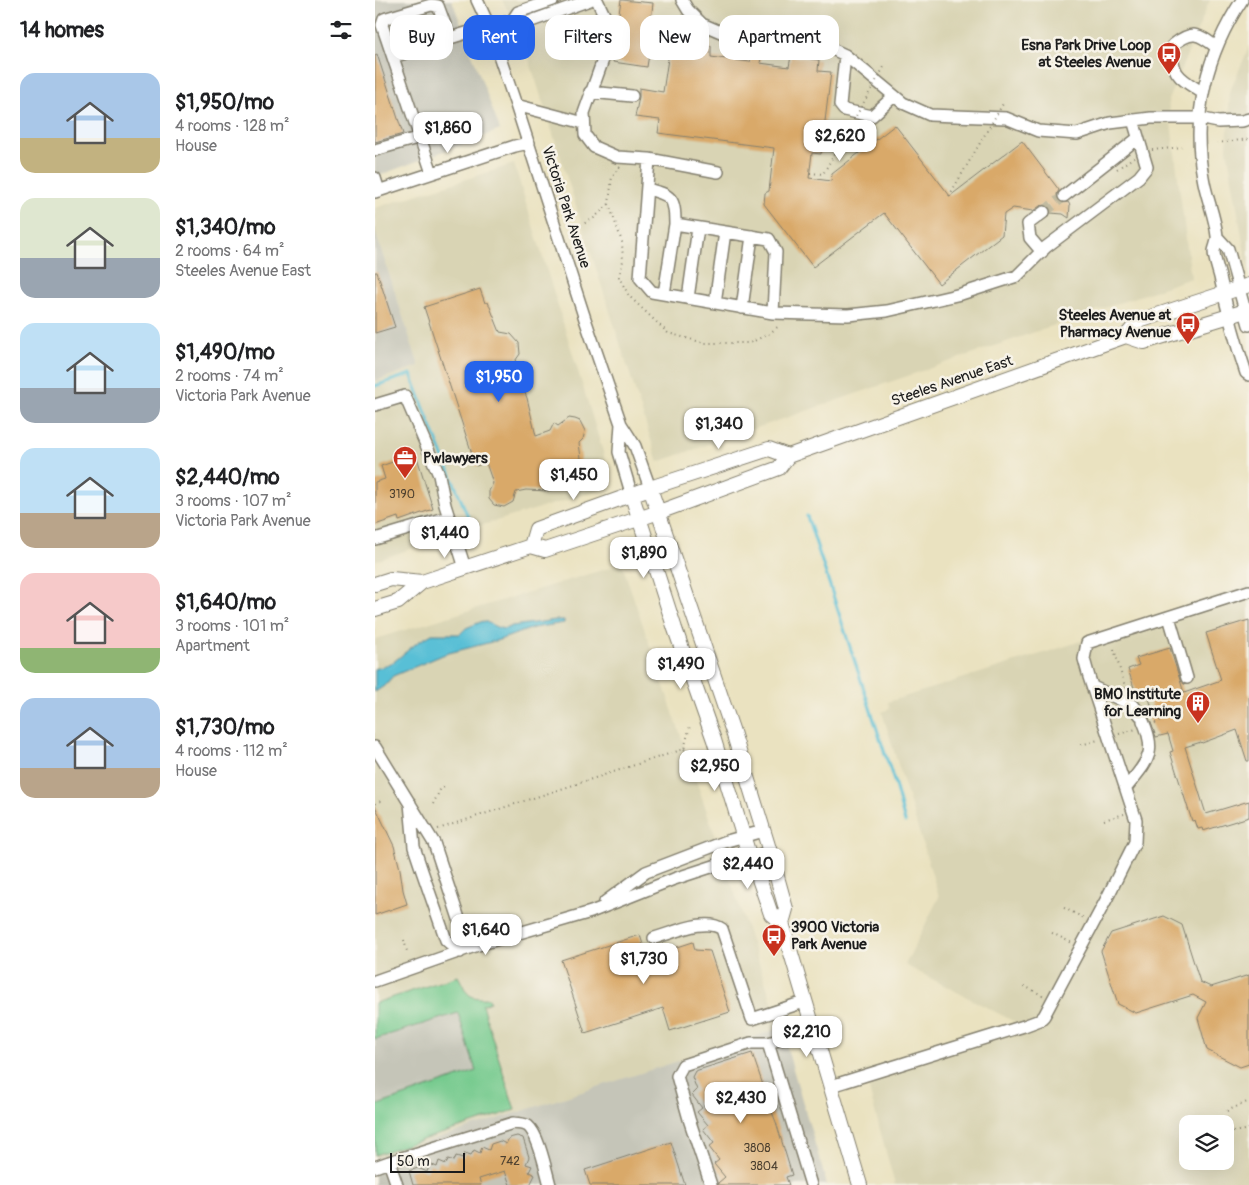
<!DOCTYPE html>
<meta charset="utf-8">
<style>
body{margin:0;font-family:Pangolin,sans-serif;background:#f2f2f2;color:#202124;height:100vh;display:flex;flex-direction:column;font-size:19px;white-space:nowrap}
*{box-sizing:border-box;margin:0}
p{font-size:16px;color:#757577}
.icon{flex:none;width:28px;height:28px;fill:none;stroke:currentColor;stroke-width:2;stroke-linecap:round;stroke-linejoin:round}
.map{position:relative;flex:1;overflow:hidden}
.sheet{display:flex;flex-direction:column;background:#fff;width:375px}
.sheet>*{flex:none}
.banner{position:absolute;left:15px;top:15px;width:475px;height:45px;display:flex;gap:10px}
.tools{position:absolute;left:804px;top:1115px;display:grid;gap:10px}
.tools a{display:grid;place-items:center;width:55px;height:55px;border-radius:10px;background:#fff;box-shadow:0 5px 20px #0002;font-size:25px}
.scale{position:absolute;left:15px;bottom:12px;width:75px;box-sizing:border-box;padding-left:5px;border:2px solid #1c1c1c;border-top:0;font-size:14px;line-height:18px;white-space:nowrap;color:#1c1c1c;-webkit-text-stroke:4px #f7f3e8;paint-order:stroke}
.price{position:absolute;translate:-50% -42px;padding:0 11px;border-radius:10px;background:#fff;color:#222;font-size:16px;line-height:32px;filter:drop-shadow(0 1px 2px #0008)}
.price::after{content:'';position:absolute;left:50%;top:30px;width:15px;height:11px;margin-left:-8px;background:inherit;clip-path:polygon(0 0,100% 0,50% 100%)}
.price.current{background:#2563eb;color:#fff}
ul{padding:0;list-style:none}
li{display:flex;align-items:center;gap:15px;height:125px;padding:0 20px}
li span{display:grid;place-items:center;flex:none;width:140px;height:100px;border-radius:15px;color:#555}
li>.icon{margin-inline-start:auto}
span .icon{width:60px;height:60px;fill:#fffc;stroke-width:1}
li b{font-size:21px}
h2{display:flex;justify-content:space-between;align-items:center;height:60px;padding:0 20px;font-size:21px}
.pill{padding:0 18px;border-radius:15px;background:#fff;box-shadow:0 5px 20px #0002;font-size:18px;line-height:45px}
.pill.current{background:#2563eb;color:#fff}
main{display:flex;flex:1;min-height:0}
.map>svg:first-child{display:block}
</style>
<main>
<section class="sheet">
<h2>14 homes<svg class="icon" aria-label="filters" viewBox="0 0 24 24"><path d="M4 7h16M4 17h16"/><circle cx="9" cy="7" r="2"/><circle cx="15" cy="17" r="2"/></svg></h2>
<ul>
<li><span style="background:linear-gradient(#a9c7e8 65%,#c2b280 0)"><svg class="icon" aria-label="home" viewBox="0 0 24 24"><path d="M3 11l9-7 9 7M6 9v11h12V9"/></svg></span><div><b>$1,950/mo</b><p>4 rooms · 128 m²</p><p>House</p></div></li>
<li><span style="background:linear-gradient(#dfe7d0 60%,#9aa5b1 0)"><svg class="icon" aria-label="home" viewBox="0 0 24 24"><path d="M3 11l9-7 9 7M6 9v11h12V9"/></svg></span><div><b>$1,340/mo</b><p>2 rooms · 64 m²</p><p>Steeles Avenue East</p></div></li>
<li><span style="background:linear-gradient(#bfe0f5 65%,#9aa5b1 0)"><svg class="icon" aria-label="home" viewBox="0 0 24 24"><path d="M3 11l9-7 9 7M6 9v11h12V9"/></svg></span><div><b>$1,490/mo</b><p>2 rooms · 74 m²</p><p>Victoria Park Avenue</p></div></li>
<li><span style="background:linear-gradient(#bfe0f5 65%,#b9a48a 0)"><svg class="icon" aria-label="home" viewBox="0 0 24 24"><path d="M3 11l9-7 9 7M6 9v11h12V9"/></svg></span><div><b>$2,440/mo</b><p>3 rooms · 107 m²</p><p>Victoria Park Avenue</p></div></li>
<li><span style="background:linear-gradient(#f6c9c9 75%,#8fb573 0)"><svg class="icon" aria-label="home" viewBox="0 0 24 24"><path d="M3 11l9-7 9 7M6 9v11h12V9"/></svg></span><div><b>$1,640/mo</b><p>3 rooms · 101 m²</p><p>Apartment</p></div></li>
<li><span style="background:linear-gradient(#a9c7e8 70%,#b9a48a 0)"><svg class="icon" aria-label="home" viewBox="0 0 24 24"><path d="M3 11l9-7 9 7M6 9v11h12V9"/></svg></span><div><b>$1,730/mo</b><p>4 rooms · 112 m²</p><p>House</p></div></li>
</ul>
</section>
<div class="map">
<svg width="874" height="1185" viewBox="0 0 874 1185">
<rect width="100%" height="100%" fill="#f7f3e8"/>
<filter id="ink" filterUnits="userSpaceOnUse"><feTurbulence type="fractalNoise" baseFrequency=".02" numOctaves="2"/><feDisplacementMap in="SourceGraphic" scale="10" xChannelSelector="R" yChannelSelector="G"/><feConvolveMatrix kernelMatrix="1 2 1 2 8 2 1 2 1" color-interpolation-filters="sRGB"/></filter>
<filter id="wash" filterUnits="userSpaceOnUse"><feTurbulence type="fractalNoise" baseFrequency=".0096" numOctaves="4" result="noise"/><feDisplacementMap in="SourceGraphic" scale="20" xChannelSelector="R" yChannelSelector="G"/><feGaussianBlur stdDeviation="1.12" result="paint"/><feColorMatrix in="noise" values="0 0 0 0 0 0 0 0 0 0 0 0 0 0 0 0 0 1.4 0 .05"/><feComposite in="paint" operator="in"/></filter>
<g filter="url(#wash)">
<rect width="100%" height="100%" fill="#eae2c0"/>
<path fill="#d9d4b4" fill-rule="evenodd" d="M127,0H835L793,100L816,278L283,462L146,34Z
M874,47V270L873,271L852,149L855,91Z
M139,164L229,455L233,488L97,528L0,561V381L44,366L0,231V208Z
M247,564L406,1028L0,1158V639Z
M874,585V1185H520L489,1071L640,1022L530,965L564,897L507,712L515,709L513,702L688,647ZM812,1124H850V1161H812Z"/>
<path fill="#c5c5b8" d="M0,0H77L125,130L0,177Z
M0,231L44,366L0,381Z
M83,1013L101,1072L0,1106V1039Z
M406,1028L452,1185H0V1158Z"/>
<path fill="#76ca8e" stroke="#497355" d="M83,976C93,993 90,999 114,998L115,1002L107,1005L140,1110L0,1155V1106L101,1071L83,1013L0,1039V1003Z"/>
<path fill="#58bfd6" stroke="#3a6e79" d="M181,620H189V623L158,628L124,640L70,654L18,676L9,686L0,692V669L16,664L43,642L57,634H85L91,628L108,621C119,624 125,633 137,626Z"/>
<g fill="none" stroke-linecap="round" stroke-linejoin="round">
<path stroke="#58bfd6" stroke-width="3" d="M0,386L36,374L55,424L98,529
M432,516L519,781L530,822"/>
</g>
<g id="blocks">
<path fill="#d9a969" d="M246,0L278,3L273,48H275L272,67L238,62L242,42L241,33Z
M309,42L336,46V57L375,62L376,57L386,59L385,63L414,67L416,56L444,60L443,71L456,72L446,154L437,153L434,178L456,181L457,174L520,125L575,196L647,141L684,190L682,194L683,200L687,203L693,202L695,205L694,218L688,214L676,213L675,208L671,205L665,206L658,211L638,208L629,214L627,235L564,284L509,213L438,267L389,204L390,193L394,191L399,148L283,133L285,120L260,117L264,97V88L288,92L294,52L307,53Z
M2,54L28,134L0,142V55Z
M0,272H2L20,327L0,333Z
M105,289L110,303L113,302L125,332L136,334L144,343L145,354L138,364L152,398L161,436L175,431L179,423L183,426L194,418L200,419L205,421L210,431L208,439L204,443L206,458L202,470L204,472L199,480L197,479L186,487L173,491L151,490L141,492L138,502L129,507L119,505L114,499V491L118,483L111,463L101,466L49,307Z
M41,454L58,509L24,521L23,517L0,525V482L10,479L6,466Z
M874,620V761H872L862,730L827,743L826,742L810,747L831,814L874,801V817L828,831L827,828L823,829L820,820L817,821L795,752L798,751L793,734L781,737L772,712L777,709L773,694L762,697L753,669L764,665L761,658L795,648L809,693L846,680L831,633Z
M0,806L19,846L25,869L28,890L32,904L0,915Z
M789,916L807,925L825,982L836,987L874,975V1064L865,1067L832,1050L823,1018L831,1002L818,995L761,1013L743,1004L726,951L736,933Z
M265,935L272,957L318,942L320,950L335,951L355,1012L295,1031L288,1008L210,1033L186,960Z
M377,1053L389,1088L386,1089L391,1106L394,1105L401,1122L417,1175L411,1177L414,1185H343V1183L350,1177L339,1164L344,1160L334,1147L339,1143L328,1129L333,1125L322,1112L327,1108L317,1095L322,1090L317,1077L320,1071Z
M142,1136L148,1138L154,1157L151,1164L157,1166L154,1172L160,1175L155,1185H135L130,1171L104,1179L106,1185H38L34,1171L43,1168L52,1172L55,1164L62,1167L64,1161L71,1164L73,1159L79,1161L81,1156L88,1158L90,1153L96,1155L99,1150L105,1153L107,1147L114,1150L116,1144L125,1141L131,1144L134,1138Z
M296,1142L310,1185H215L210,1170Z"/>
</g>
</g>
<g filter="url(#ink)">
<use href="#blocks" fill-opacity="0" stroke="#837f6e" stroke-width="1"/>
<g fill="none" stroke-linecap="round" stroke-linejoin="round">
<path stroke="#c1ba9f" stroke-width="11" stroke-dasharray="11 5.5" stroke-linecap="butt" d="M669,212L689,196"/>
<defs>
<path id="minor" d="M102,0L114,26L141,105L210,319L246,424L260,446L275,488
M222,0L231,19L235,40L209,113L210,135L219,147L242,157L274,159L343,172
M307,0L313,10L327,24L348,33L405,39L440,41L470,55L528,103L555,115L631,118L663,131L702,134L735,123L776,118H824L843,122L867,121L874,119
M867,0C832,53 816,114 828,177C831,197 840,216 842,236C843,241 840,246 839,251C839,259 843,269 845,277C852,310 860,341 871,373L874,375
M137,21L143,12L178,0
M75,38L114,26L137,21L148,24L215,0
M470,55L465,105L469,110L497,116L519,96
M18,57L75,38L63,6L56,5L12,18L9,19L7,25L57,173
M215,92L257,96
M828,93C805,78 795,75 798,45C817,30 823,33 841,47
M141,105L209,123
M0,150L88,125
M274,159L265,278L277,292L398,313L473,315L512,311L586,294L642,276L671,247L764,177L772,167L758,120
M0,178L4,191
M272,189C297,195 300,198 300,224L394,239L401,252L398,313
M0,192L140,146L154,143
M689,196L763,138
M843,238L853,249L874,325
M667,252L655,238L653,224L669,212
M289,294L300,224
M313,298L323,228
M340,303L350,232
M367,308L377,236
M0,405L30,396L64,475L70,505L90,568
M246,424L244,452L257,496
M0,539L73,517
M794,617L812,678
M718,687L759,706L765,715
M0,747L59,843L89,934L85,952L71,940L47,871L39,847L35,803
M751,788C771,762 783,755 768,721
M230,902L271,872L352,841L388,831
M279,938C298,933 331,917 347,929L377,1019L429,1002
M0,981L103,945L216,912L299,879L342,865L395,852
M393,1043L436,1185
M456,1086L649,1026L665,1020L669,1016L732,898L760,842L761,820L714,677L709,659L712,643L874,591
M0,1167L14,1162
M22,1185L14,1162L138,1123C143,1124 148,1123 153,1126C164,1135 171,1171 175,1185
M336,1185L314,1119L302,1076L308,1065L376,1043H393L439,1030"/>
<path id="major" d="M751,336L769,342L874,310
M275,488L358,732L395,852L411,909L407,923L485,1185
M257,496L300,629L339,740L375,858L382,873L396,914L407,923
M156,546L161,529L275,488L394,449L413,456
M0,584L16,579L47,582
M0,609L23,602L47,582L156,546L170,550L284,512L404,468L413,456L751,336L764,321L874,285"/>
</defs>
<use href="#minor" stroke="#837f6e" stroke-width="14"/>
<use href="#major" stroke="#837f6e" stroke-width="16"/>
<path stroke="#837f6e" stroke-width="2" stroke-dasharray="1 4" stroke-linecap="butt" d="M842,143L874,139
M777,150L807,147
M245,167L237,176L234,204L247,242L248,261L244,277L254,296L293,333L329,343H375L395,333L405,325
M742,169L759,157
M201,228L219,218L234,204
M739,649L751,690
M780,723L787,720
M744,734L761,729
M706,745L723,740
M309,749L327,764
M0,804L6,801
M58,804L66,788L70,787
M729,820L749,814
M63,829L309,749L315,726
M689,908L709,918
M677,933L697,943
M29,940L32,951
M649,986L669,996
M852,1111L874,1101
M858,1132L874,1129"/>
<use href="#minor" stroke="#fff" stroke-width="11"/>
<use href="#major" stroke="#fff" stroke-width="14"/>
<path stroke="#837f6e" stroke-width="2" stroke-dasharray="1 4" stroke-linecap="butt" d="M435,173L448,174L509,67
M574,196L629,102"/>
</g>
</g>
<defs>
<symbol id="bus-pin" viewBox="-11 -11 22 30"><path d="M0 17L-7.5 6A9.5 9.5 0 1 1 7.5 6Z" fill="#c8321e" stroke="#f7f3e8"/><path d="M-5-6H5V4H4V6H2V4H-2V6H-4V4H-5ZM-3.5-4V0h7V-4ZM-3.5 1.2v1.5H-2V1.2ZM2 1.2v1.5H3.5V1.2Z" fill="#fff"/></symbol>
<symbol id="office-pin" viewBox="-11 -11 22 30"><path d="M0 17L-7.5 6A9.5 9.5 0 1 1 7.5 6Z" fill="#c8321e" stroke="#f7f3e8"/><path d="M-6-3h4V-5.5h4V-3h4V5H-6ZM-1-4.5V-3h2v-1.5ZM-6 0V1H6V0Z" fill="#fff"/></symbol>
<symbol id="building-pin" viewBox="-11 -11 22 30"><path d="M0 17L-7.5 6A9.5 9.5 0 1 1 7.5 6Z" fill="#c8321e" stroke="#f7f3e8"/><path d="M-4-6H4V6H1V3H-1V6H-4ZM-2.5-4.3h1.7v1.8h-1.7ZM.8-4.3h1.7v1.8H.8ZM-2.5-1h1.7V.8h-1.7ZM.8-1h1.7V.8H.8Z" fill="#fff"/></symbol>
</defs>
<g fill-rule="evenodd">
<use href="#bus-pin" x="780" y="40" width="28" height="38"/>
<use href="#bus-pin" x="799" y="310" width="28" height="38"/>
<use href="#office-pin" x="16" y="444" width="28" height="38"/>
<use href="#building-pin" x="809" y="689" width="28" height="38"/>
<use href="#bus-pin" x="385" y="922" width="28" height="38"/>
</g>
<g text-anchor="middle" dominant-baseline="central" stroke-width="5" stroke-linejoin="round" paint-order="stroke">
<g font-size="12" fill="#4b3f2f">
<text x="27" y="494">3190</text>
<text x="382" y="1148">3808</text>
<text x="135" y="1161">742</text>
<text x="389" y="1166">3804</text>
</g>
<g font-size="15" font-weight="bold" fill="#1c1c1c" stroke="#f7f3e8" text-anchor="end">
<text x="776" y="45">Esna Park Drive Loop<tspan x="776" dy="17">at Steeles Avenue</tspan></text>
<text x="796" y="315">Steeles Avenue at<tspan x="796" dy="17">Pharmacy Avenue</tspan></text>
<text x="48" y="458" text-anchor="start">Pwlawyers</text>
<text x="806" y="694">BMO Institute<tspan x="806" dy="17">for Learning</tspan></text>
<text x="416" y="927" text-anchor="start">3900 Victoria<tspan x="416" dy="17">Park Avenue</tspan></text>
</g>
<g font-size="15" fill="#1c1c1c" stroke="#f7f3e8">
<text transform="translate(191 207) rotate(72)">Victoria Park Avenue</text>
<text transform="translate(577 381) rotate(-19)">Steeles Avenue East</text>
</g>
</g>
</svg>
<div class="tools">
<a><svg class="icon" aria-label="layers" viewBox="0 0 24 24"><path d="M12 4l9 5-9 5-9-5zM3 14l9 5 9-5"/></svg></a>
</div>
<div class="scale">50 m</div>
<b class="price" style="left:73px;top:154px">$1,860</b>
<b class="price" style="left:465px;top:162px">$2,620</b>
<b class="price current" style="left:124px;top:403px">$1,950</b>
<b class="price" style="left:344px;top:450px">$1,340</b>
<b class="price" style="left:199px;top:501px">$1,450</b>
<b class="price" style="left:70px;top:559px">$1,440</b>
<b class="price" style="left:269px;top:579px">$1,890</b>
<b class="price" style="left:306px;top:690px">$1,490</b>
<b class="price" style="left:340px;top:792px">$2,950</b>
<b class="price" style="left:373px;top:890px">$2,440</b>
<b class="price" style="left:111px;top:956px">$1,640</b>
<b class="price" style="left:269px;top:985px">$1,730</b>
<b class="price" style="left:432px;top:1058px">$2,210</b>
<b class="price" style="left:366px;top:1124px">$2,430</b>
<div class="banner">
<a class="pill">Buy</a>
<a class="pill current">Rent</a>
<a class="pill">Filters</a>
<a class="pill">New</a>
<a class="pill">Apartment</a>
</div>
</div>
</main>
